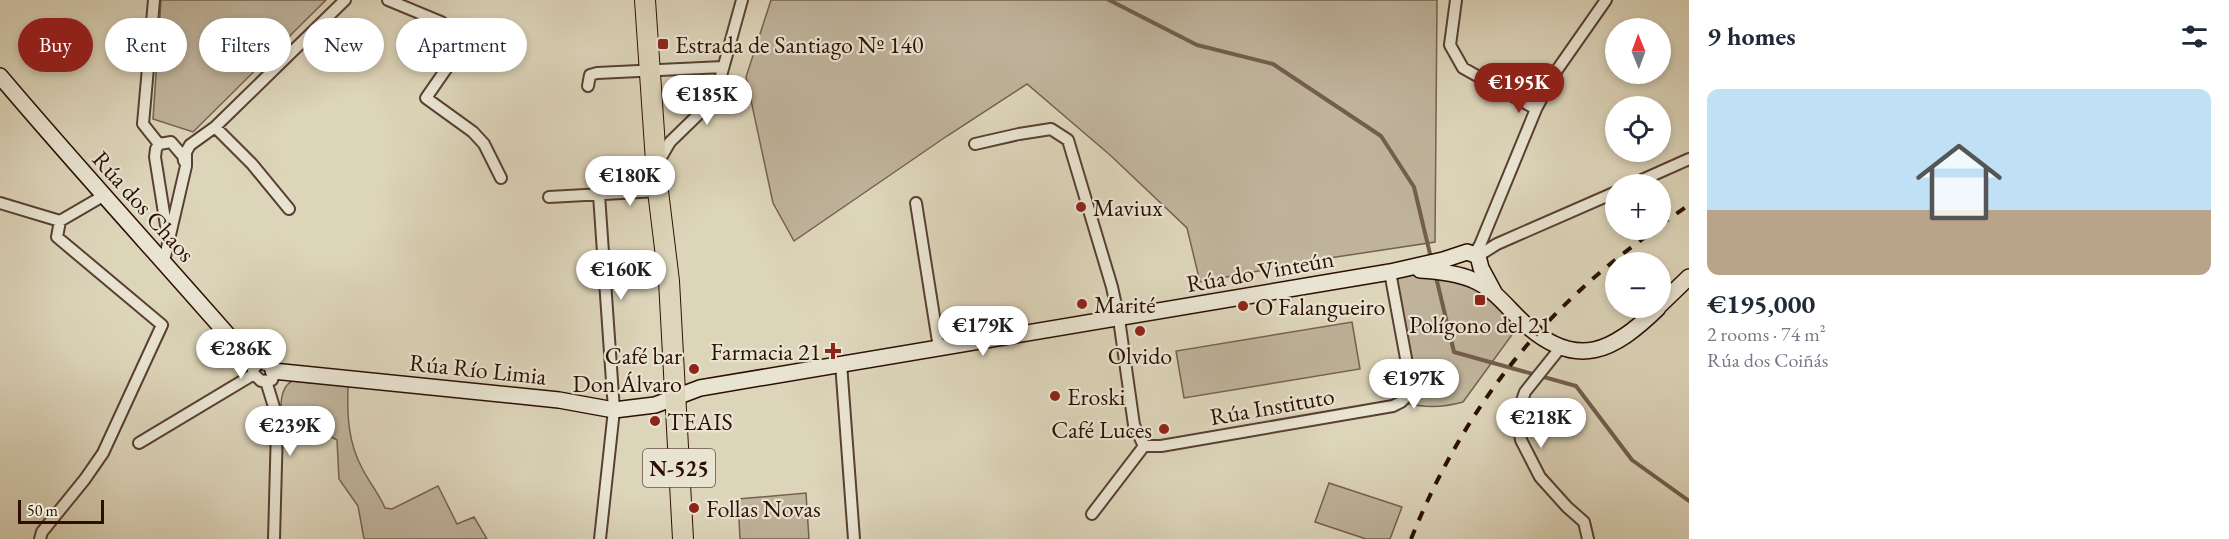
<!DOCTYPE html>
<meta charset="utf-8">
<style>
body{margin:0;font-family:"EB Garamond",serif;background:#f6f6f7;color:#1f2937;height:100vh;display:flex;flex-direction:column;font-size:22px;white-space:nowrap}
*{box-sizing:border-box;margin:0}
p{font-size:20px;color:#747a83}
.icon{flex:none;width:33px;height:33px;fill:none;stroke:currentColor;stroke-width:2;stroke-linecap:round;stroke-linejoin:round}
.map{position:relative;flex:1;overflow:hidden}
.drawer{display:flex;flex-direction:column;background:#fff;width:540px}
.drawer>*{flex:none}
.banner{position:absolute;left:18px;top:18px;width:570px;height:54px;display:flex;gap:12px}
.needle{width:39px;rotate:359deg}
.tools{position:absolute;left:1605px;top:18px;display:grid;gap:12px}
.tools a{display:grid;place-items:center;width:66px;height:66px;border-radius:50%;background:#fff;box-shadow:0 3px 9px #0003;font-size:30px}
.scale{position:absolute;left:18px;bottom:15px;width:86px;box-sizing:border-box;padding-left:6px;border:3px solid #2c0f03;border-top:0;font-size:16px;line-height:21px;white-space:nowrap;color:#2c0f03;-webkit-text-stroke:4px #e9e4d2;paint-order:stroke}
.price{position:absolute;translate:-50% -51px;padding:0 14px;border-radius:21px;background:#fff;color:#222;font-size:20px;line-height:39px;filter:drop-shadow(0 2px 3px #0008)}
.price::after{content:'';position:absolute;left:50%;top:36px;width:18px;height:14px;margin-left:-9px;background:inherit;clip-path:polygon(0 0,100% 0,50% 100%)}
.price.current{background:#8f2418;color:#fff}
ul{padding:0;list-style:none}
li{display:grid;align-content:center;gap:12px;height:318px;padding:0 18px}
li+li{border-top:2px solid #e0e1e3}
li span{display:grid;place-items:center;height:186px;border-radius:12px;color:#555}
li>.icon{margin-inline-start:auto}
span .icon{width:108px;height:108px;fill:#fffc;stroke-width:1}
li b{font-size:26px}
h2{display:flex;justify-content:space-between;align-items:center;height:72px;padding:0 18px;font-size:26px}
.pill{padding:0 21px;border-radius:27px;background:#fff;box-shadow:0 3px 9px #0003;font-size:21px;line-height:54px}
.pill.current{background:#8f2418;color:#fff}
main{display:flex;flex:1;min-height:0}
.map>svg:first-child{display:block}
</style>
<main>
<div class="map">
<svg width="1689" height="539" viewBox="0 0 1689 539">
<rect width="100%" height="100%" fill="#ddd5ba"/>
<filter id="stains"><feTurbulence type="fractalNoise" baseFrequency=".00333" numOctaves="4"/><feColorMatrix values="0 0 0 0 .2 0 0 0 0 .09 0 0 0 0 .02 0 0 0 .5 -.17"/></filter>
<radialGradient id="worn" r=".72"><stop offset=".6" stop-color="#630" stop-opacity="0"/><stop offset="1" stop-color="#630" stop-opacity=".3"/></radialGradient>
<path fill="#bfb39b" stroke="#76614f" stroke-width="1.5" d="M161,0H326L193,132L153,119Z
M771,0H1437L1435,242L1323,259L1200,282L1187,228L1110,155L1027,84L947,136L794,241L773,203L746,77Z
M1390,272L1463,278L1522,321L1463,402C1441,408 1424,408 1401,402L1409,394Z
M1352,322L1360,369L1184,398L1176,351Z
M292,381L348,386C347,415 348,442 362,468C369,482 379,494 385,508L392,509L438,486L457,524L474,517L487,539H364L358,506L339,479L337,440L315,428L306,430L283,431C282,415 276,390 292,381Z
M1329,483L1402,507L1390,539H1366L1315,522Z
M806,493L809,539H740L738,499Z"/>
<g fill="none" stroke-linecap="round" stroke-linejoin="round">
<path stroke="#725e4c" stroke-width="4" d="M1109,0L1197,45L1273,64L1381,136L1414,187L1431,258
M1436,277L1454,352L1576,386L1632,460L1689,501"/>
<defs>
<path id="street" d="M154,0L143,124L159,144
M388,0L441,22L463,37L460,49L426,98L473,132L484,144L501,178
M1456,0L1450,45L1463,68L1536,109
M588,86L590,75L597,73L723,67
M215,127L252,164L289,209
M159,144L156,149L155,157L168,238
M159,144L171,142L183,156L184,161
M975,144L1019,134L1051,129L1068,140L1112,287L1119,319L1134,425L1144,446H1161L1393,406L1401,402L1409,394L1410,380L1390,272
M659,161L670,142L706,107L713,97L721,76L742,0
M1633,184L1689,159
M599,195L614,410L600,539
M549,197L658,191
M0,203L60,221L103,196
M916,203L939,348
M1474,254L1480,245L1536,109L1557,70L1606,0
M1478,256L1497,244L1616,192
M164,261L186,166V152L190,145L215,127L345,0
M1561,347L1525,392L1517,415L1521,440L1540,477L1567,507L1584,522L1588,539
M261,363L271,367L274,375L272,380L261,381L254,374L252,366Z
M841,363L854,539
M266,381L274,407L277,428L274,539
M139,443L254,374
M1092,514L1144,446
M40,539L42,532L85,479L103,453L162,325L57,237L60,221"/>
<path id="secondary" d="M0,76C83,174 170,268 254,365
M1420,270C1438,271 1457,273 1473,280C1495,289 1508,309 1525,324C1577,371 1614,351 1658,308
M1660,305L1689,277
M273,371L559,400L614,410L655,405L700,388L1390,272L1443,260L1467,252L1478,256L1481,268L1495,294"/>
<path id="highway" d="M645,0L658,191L669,281L683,539"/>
</defs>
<use href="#street" stroke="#584031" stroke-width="14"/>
<use href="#secondary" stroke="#2c0f03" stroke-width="18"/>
<use href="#highway" stroke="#2c0f03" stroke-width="22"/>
<use href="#street" stroke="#e9e4d2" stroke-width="10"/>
<use href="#secondary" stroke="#e9e4d2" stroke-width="15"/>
<use href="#highway" stroke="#ddd5ba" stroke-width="20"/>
<path stroke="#2c0f03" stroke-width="4" stroke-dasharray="10 10" stroke-linecap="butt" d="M1660,225L1689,205
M1411,539C1463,410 1541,310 1655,230"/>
</g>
<g fill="#8f2418" stroke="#e9e4d2" stroke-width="2">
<rect x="657" y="38" width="12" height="12" rx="3"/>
<circle cx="1081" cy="207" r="6"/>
<rect x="1474" y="294" width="12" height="12" rx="3"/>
<circle cx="1082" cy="304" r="6"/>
<circle cx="1243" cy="306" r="6"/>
<circle cx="1140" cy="331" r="6"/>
<path d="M830 342h6v6h6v6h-6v6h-6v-6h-6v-6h6z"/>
<circle cx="694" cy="369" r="6"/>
<circle cx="1055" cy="396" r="6"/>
<circle cx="655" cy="421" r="6"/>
<circle cx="1164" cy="429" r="6"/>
<circle cx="694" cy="508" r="6"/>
</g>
<g text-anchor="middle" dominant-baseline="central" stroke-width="4.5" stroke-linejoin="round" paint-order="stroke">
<rect fill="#e9e4d2" stroke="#654f41" stroke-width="1.5" x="643" y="449" width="72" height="38" rx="4.5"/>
<g font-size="22" font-weight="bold" fill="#2c0f03">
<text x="679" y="468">N-525</text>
</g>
<g font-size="24" fill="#2c0f03" stroke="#e9e4d2" text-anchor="start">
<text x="675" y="44">Estrada de Santiago Nº 140</text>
<text x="1093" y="207">Maviux</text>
<text x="1094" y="304">Marité</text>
<text x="1255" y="306">O Falangueiro</text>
<text x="1480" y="324" text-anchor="middle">Polígono del 21</text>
<text x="821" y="351" text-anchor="end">Farmacia 21</text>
<text x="682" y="355" text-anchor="end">Café bar<tspan x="682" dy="28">Don Álvaro</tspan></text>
<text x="1140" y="355" text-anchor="middle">Olvido</text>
<text x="1067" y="396">Eroski</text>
<text x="667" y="421">TEAIS</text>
<text x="1152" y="429" text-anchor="end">Café Luces</text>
<text x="706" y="508">Follas Novas</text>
</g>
<g font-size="24" fill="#2c0f03" stroke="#e9e4d2">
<text transform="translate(144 206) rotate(48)">Rúa dos Chaos</text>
<text transform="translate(1260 271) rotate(-10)">Rúa do Vinteún</text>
<text transform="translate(478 369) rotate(6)">Rúa Río Limia</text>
<text transform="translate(1272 406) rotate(-10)">Rúa Instituto</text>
</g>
</g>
<rect width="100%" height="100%" filter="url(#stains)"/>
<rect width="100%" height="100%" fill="url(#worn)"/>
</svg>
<div class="tools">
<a><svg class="needle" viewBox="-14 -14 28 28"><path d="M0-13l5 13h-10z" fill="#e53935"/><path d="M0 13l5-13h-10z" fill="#747a83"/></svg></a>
<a><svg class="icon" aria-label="locate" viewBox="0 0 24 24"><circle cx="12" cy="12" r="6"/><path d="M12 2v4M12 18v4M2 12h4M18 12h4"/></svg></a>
<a>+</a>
<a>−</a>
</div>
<div class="scale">50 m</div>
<b class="price current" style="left:1519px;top:114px">€195K</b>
<b class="price" style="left:707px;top:126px">€185K</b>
<b class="price" style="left:630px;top:207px">€180K</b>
<b class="price" style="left:621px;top:301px">€160K</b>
<b class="price" style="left:983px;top:357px">€179K</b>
<b class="price" style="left:241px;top:380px">€286K</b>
<b class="price" style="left:1414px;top:410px">€197K</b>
<b class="price" style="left:1541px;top:449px">€218K</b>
<b class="price" style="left:290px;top:457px">€239K</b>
<div class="banner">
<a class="pill current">Buy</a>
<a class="pill">Rent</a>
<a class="pill">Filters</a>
<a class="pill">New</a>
<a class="pill">Apartment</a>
</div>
</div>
<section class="drawer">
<h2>9 homes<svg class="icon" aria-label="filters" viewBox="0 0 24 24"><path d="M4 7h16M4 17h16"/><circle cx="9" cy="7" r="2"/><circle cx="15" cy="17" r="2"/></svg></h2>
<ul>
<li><span style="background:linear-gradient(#bfe0f5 65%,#b9a48a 0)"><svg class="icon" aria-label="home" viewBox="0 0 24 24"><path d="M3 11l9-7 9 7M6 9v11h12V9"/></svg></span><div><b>€195,000</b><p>2 rooms · 74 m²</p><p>Rúa dos Coiñás</p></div></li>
</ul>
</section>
</main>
